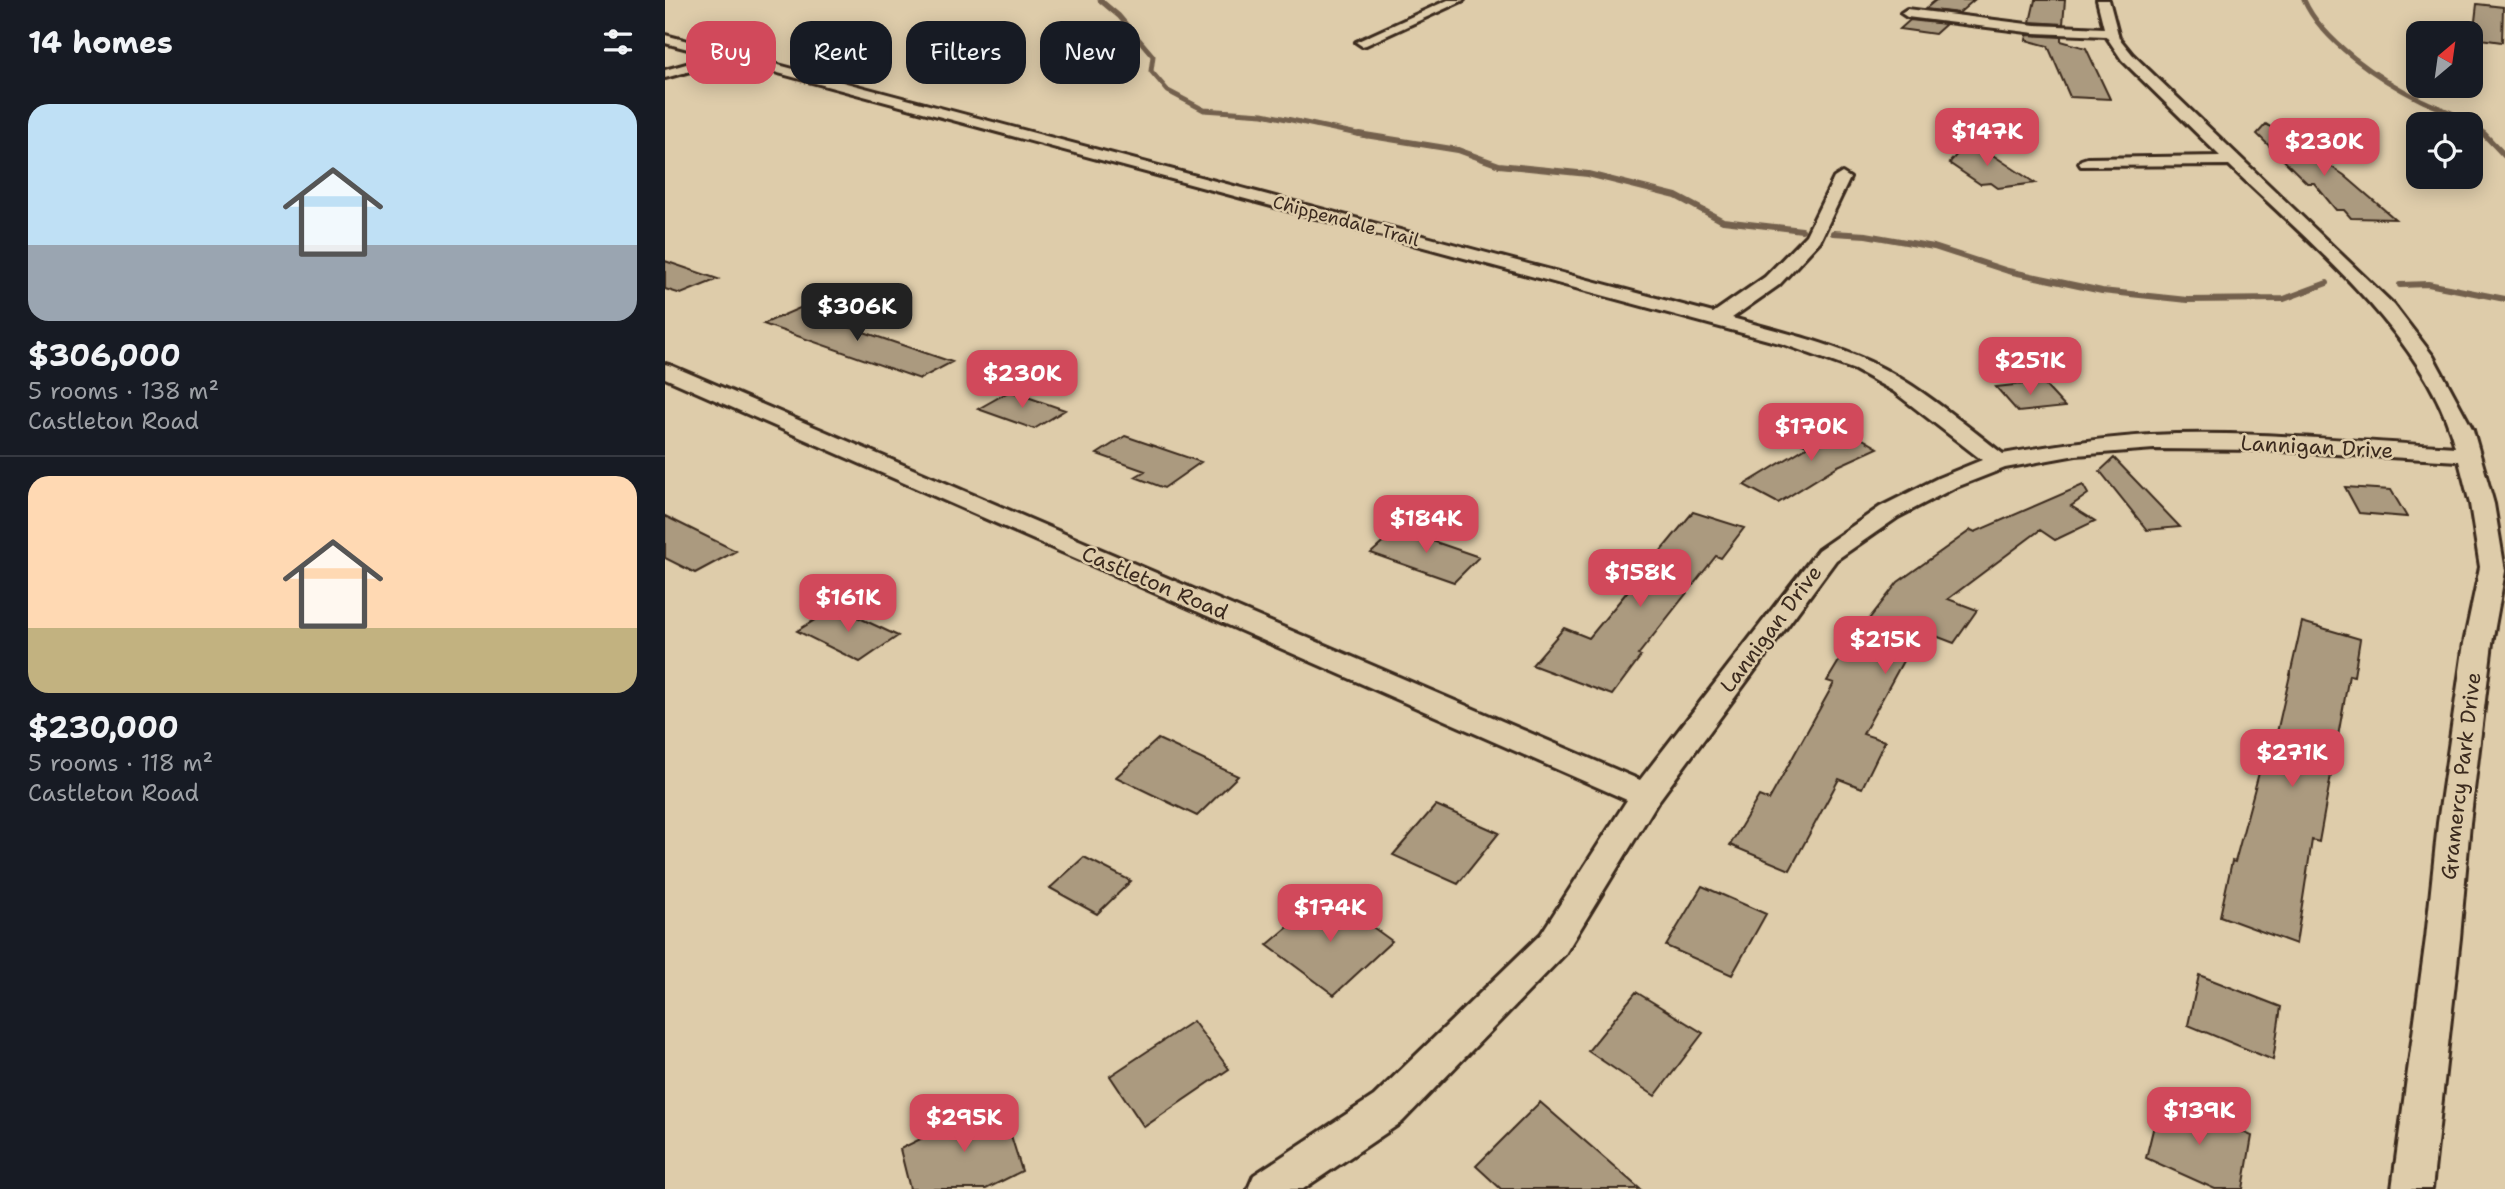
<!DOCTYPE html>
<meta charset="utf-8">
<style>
body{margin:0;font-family:"Shantell Sans",sans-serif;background:#20242c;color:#f1f3f6;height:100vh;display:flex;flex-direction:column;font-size:26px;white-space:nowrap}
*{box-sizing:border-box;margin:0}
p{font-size:23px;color:#9ea1a6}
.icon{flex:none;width:38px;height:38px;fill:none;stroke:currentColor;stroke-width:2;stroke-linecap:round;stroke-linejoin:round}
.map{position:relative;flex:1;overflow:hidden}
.panel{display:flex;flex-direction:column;background:#171b24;width:665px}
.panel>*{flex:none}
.guide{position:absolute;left:21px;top:21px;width:665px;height:63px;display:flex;gap:14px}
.needle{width:46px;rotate:29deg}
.controls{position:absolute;left:1741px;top:21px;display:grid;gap:14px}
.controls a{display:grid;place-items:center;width:77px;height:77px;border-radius:14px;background:#171b24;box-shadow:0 4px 18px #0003;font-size:35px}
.price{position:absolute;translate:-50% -60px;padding:0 16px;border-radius:14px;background:#d1495b;color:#fff;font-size:23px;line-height:46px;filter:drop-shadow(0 2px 4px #0008)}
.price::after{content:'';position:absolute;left:50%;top:42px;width:21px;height:16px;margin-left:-10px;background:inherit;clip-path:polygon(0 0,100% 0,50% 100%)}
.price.active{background:#222;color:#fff}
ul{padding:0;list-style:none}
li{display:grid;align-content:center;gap:14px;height:371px;padding:0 28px}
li+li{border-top:2px solid #363941}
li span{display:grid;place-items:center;height:217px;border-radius:21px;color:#555}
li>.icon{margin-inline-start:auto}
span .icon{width:126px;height:126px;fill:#fffc;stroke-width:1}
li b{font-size:30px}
h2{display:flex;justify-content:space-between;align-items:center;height:84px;padding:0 28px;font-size:30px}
.chip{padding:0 24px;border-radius:21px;background:#171b24;box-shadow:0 4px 18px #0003;font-size:24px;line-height:63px}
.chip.active{background:#d1495b;color:#fff}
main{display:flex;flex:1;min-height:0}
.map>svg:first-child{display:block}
</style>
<main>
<section class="panel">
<h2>14 homes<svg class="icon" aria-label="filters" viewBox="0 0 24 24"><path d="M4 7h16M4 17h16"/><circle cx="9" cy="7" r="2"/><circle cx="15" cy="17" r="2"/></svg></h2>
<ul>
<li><span style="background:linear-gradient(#bfe0f5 65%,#9aa5b1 0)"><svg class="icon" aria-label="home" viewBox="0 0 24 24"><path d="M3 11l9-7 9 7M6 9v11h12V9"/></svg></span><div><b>$306,000</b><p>5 rooms · 138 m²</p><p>Castleton Road</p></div></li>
<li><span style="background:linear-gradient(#ffd9b3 70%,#c2b280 0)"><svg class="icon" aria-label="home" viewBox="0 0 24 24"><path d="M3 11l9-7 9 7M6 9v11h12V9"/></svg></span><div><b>$230,000</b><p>5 rooms · 118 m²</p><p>Castleton Road</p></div></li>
</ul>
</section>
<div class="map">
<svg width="1840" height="1189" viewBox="0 0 1840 1189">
<rect width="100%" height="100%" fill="#deccaa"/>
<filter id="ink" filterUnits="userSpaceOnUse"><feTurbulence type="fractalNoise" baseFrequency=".0143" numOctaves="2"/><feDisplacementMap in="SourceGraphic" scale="14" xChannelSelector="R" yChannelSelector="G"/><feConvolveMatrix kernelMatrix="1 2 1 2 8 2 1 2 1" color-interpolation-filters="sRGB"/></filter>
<g filter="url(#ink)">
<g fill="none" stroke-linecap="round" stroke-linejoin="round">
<path stroke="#73614d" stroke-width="5" d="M435,0L454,16L488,56L486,71L503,91L539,110L598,114L702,136
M1639,0C1657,41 1715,80 1756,100C1779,111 1803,116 1821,136"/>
<path stroke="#73614d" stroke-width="6" d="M694,134L793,150L834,165L923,174L1011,196L1058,221L1137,230
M1819,134L1840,156
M1168,233L1201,235L1269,247L1343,271L1437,291L1522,300L1619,299L1662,283
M1735,285L1763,284L1840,299"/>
</g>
<path fill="#ab9a7f" stroke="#3b2a1e" stroke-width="2" d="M1271,0H1309L1294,13L1260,9Z
M1370,0H1400L1398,24L1365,22Z
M1812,4L1838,7L1837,42L1808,38Z
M1245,20L1281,24L1270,34L1235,29Z
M1362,35L1396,37V41L1421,48L1445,99L1405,97L1383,46L1361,40Z
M1601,124L1679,175L1730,219L1686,218L1679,210H1671L1649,183H1642L1592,134Z
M1305,140L1370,183L1333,188L1326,183L1315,184L1284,163Z
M0,261L53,279L16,294L0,289Z
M137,307L186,323L181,326L287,362L255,379L98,324Z
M1377,382L1400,407L1353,412L1331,387Z
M345,391L400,410L369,429L313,409Z
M1174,425L1213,448L1173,466L1113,503L1079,485L1143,446L1136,442Z
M460,436L536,462L499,488L470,477L480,471L432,454Z
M1449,458L1515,527L1482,530L1435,471Z
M1418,485L1423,494L1406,506L1430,521L1390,540L1375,530L1283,599L1312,610L1289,643L1255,630L1198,734L1220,741L1197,788L1174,779L1125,870L1065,845L1094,796L1104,800L1169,683L1162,681L1183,646L1233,582L1306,530L1310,532Z
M1680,487L1726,490L1742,517L1694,513Z
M1028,512L1079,528L1056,558L1051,556L973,655L976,656L947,695L867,665L899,628L924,638Z
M0,516L71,551L30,573L0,558Z
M733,529L814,557L789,582L706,553Z
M171,607L233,636L195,662L132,631Z
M1637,622L1695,639L1689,676L1684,675L1654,842L1647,840L1631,944L1555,916L1567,861L1570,862L1595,769L1603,772Z
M493,739L573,776L532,816L451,777Z
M771,805L834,833L793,884L728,855Z
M419,857L466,881L432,914L385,888Z
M1037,886L1101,914L1067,975L1001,946Z
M662,894L727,941L669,995L602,945Z
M1534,975L1616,1007L1608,1060L1523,1025Z
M971,992L1038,1033L990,1096L923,1051Z
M528,1021L564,1069L479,1127L445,1076Z
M1496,1097L1587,1136L1578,1189H1550L1481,1158Z
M335,1100L357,1171L321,1189H245L235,1149Z
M875,1102L975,1189H836L811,1166Z"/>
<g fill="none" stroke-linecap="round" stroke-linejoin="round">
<defs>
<path id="street" d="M783,0H799L701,45L697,46L691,42Z
M1432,0H1444L1454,38L1467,54L1729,305L1768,356L1808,430L1829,504L1840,571L1827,643L1805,823L1795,938L1767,1189H1727L1761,938L1773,823L1799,643L1815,567L1805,504L1794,461L1598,450L1489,449L1411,455L1340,468L1289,488L1233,517L1171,560L992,803L900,954L737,1122L638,1189H583L589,1175L709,1096L876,934L962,800L0,378V364L7,366L975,780L1153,550L1215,507L1273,478L1317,460L1228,391L1190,370L1118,344L65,60L0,78V70L50,56L0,43V35L1048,313L1100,277L1141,235L1169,178L1177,173L1185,178L1155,241L1114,285L1067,318C1113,331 1162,342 1205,362C1254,385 1296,422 1338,454C1388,445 1436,438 1486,435C1587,430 1690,442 1790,447C1762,337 1644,243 1564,165L1416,166L1414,163L1416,160L1422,158L1555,156L1457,60L1441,36L1370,33L1242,17L1236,13L1242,9L1370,25L1439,28Z"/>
</defs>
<use href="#street" stroke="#3b2a1e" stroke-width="6"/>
<use href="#street" fill="#deccaa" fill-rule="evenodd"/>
</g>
</g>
<g text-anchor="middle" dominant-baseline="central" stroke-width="5" stroke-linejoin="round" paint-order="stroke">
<g font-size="18" fill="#3b2a1e" stroke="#deccaa">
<text transform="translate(681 221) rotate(15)">Chippendale Trail</text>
</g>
<g font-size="21" fill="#3b2a1e" stroke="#deccaa">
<text transform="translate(1652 447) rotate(3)">Lannigan Drive</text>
<text transform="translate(490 583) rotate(23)">Castleton Road</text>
<text transform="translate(1106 629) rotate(-53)">Lannigan Drive</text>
<text transform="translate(1796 776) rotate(-83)">Gramercy Park Drive</text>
</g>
</g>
</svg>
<div class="controls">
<a><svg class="needle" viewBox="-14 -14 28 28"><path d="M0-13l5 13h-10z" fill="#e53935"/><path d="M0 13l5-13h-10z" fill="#9ea1a6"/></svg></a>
<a><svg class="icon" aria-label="locate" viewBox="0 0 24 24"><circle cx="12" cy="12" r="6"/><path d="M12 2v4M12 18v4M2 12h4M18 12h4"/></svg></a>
</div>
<b class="price" style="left:1322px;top:168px">$147K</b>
<b class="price" style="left:1659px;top:178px">$230K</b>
<b class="price active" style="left:192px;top:343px">$306K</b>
<b class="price" style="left:1365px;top:397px">$251K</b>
<b class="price" style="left:357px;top:410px">$230K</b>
<b class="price" style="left:1146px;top:463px">$170K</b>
<b class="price" style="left:761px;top:555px">$184K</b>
<b class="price" style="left:975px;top:609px">$158K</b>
<b class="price" style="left:183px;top:634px">$161K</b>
<b class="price" style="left:1220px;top:676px">$215K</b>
<b class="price" style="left:1627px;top:789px">$271K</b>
<b class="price" style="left:665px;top:944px">$174K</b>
<b class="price" style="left:1534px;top:1147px">$139K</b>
<b class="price" style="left:299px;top:1154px">$295K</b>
<div class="guide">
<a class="chip active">Buy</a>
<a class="chip">Rent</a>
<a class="chip">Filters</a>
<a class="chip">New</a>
</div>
</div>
</main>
